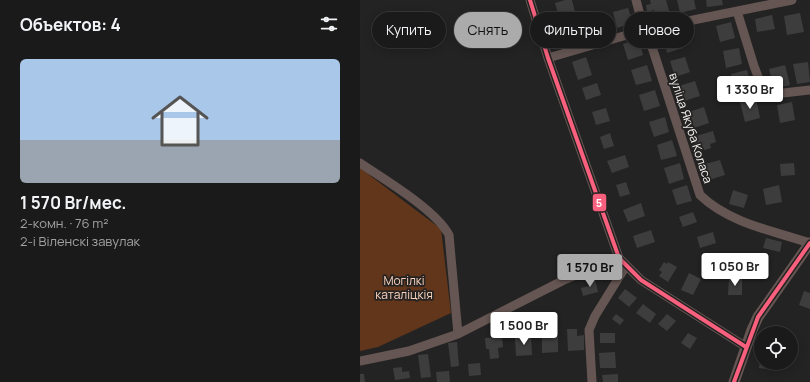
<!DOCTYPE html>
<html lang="ru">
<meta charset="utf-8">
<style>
body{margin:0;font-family:Manrope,sans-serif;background:#242323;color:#f1f3f6;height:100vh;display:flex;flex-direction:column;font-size:15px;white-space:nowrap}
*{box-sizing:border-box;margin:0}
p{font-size:13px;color:#a0a1a2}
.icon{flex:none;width:22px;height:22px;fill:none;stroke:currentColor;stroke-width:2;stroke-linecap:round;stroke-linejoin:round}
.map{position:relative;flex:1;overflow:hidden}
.side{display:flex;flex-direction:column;background:#1b1a1a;width:360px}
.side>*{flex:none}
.banner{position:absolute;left:12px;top:12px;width:378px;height:36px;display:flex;gap:8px}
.buttons{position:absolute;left:394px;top:326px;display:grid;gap:8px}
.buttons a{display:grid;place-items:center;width:44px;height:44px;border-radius:50%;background:#1b1a1a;box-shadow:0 2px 10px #0003,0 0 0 1px #393839;font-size:20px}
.price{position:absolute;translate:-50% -34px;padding:0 9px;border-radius:4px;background:#fff;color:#222;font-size:13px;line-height:26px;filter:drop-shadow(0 1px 2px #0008)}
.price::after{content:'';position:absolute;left:50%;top:24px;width:12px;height:9px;margin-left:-6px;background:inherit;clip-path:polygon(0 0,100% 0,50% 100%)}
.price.on{background:#acabab;color:#111}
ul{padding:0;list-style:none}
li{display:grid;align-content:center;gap:8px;height:212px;padding:0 20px}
li span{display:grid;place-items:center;height:124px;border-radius:6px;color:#555}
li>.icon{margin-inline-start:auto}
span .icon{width:72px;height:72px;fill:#fffc;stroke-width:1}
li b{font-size:17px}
h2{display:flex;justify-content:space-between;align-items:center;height:48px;padding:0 20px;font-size:17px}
.chip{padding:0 14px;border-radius:18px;background:#1b1a1a;box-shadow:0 2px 10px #0003,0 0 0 1px #393839;font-size:14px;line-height:36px}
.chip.on{background:#acabab;color:#111}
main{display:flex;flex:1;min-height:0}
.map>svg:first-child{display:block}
</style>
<main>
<section class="side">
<h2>Объектов: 4<svg class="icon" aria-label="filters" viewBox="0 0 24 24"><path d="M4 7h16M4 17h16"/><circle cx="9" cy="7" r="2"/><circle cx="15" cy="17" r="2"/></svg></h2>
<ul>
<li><span style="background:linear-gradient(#a9c7e8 65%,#9aa5b1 0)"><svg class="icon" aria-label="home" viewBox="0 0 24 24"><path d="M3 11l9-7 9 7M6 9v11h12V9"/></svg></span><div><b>1 570 Br/мес.</b><p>2-комн. · 76 m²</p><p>2-і Віленскі завулак</p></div></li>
</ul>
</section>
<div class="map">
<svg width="450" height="382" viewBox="0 0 450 382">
<rect width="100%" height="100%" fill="#242323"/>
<path fill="#61361a" d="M0,168L81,229L91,313L18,347L0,351Z"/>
<path fill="#3e3d3d" d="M205,0H212L215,12L199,17L195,3Z
M290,0H306L310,14L296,18L294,10L287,12L286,5L291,4Z
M317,0H334L336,9L320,13Z
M346,0H362L363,5L347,7Z
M268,8L273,23L257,28L253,12Z
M440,13L444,32L427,35L424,16Z
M412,15L415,29L397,32L395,19Z
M371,22L375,38L360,42L356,26Z
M217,23L221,36L206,40L202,28Z
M318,32L323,48L307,53L303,37Z
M279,39L283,55L268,60L263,44Z
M379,48L382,64L366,68L363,51Z
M226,57L232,75L218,80L212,62Z
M325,57L330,72L315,77L310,61Z
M448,62L450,82L437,84L433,64Z
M287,65L292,81L276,85L271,70Z
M425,65L430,85L414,89L409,69Z
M387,70L392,90L376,93L371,74Z
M335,81L340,96L324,101L319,86Z
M237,83L241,95L226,100L222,88Z
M295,90L300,106L284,111L279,95Z
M396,98L400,118L385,122L380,102Z
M432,102L435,120L420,123L417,105Z
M344,107L349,123L334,128L329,112Z
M246,108L250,121L236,125L232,112Z
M305,117L309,132L294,137L289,122Z
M353,131L356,142L350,144L351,148L338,152L334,141L337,140L336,136Z
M250,133L254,146L244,149L240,137Z
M312,140L317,156L301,160L297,145Z
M265,155L269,167L252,173L247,161Z
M360,160L365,175L349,180L345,164Z
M320,163L324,179L309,184L304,168Z
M434,163L435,175L421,176L420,164Z
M266,182L270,194L260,197L256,185Z
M327,185L332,201L317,205L312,190Z
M419,185L422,202L406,205L403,189Z
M373,190L388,195L384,208L369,204Z
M281,203L285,216L268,222L263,210Z
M333,212L337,222L323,227L319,217Z
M291,230L295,242L277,248L273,236Z
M353,232L356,243L340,248L337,237Z
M406,238L422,242L420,252L403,248Z
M304,262L307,264L308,262L317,267L308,282L299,276L302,272L299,270Z
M329,273L341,279L333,295L321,290Z
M369,278H382V295H368Z
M235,279L238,292L223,296L221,288L229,286L228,281Z
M265,289L277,298L269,307L258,298Z
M444,291L450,293V309L439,305Z
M283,304L296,314L290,323L276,313Z
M153,314H165L166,328H154Z
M256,314L264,320L260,325L252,319Z
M307,314L316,321L307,331L298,324Z
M412,326L428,329V333H411Z
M207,329H217V336L224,335V350L208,351Z
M240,333H255V343H240Z
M328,333L337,338L330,349L321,343Z
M198,336V352L182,353V337Z
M142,337L143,347L138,348L139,358L130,359L129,349H126L125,338Z
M171,337L172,355L156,356L155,338Z
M97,342L99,366L91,367L88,343Z
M255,352L256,368H240L239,353Z
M68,354L71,377L61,378L58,355Z
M400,359L401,363H416L415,370L399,368Z
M120,363L121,375L109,376L108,364Z
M42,367V372L49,371L50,378L35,380L33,368Z
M89,371L90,382H77L76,372Z
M0,374H4L5,382H0Z
M258,374V382H243L242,375Z"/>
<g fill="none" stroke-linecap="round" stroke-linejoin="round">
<path stroke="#655653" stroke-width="9" d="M170,0L188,58L259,258L281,280L386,347
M276,0L284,30L293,50L340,195C369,223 413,231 450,243
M377,11L394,66L405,95L450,90
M188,58L284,30L432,0
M0,163C25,180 76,210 89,235L98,334
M0,361L49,351L98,334L206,279L259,258
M232,382L229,330L235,316L266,266"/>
<path stroke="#665653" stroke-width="11" d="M374,382L392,330L398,317L450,243"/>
<defs>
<path id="bus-1" d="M170,0L188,58L259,258L281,280L386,347
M374,382L398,317L450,243"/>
</defs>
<use href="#bus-1" stroke="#252222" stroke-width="7"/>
<use href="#bus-1" stroke="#f8607d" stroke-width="4"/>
</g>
<g text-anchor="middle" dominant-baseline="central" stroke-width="3.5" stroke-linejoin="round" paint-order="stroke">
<g font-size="12" fill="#f6f4f4" stroke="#252222">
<text transform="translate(331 128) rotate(72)">вуліца Якуба Коласа</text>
</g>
<g font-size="12" fill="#f9d3bd" stroke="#252222">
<text x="44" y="280">Могілкі<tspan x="44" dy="14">каталіцкія</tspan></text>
</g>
</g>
<rect stroke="#252222" stroke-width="1.5" x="232" y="193" width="15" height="19" rx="4" fill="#f8607d"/>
<g font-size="11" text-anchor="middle" font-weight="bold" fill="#fff">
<text x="239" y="207">5</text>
</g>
</svg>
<div class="buttons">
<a><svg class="icon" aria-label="locate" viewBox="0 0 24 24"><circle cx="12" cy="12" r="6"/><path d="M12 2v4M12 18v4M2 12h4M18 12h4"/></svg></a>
</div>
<b class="price" style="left:390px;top:110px">1 330 Br</b>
<b class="price" style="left:375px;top:287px">1 050 Br</b>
<b class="price on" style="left:230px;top:288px">1 570 Br</b>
<b class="price" style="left:164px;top:346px">1 500 Br</b>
<div class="banner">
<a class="chip">Купить</a>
<a class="chip on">Снять</a>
<a class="chip">Фильтры</a>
<a class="chip">Новое</a>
</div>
</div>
</main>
